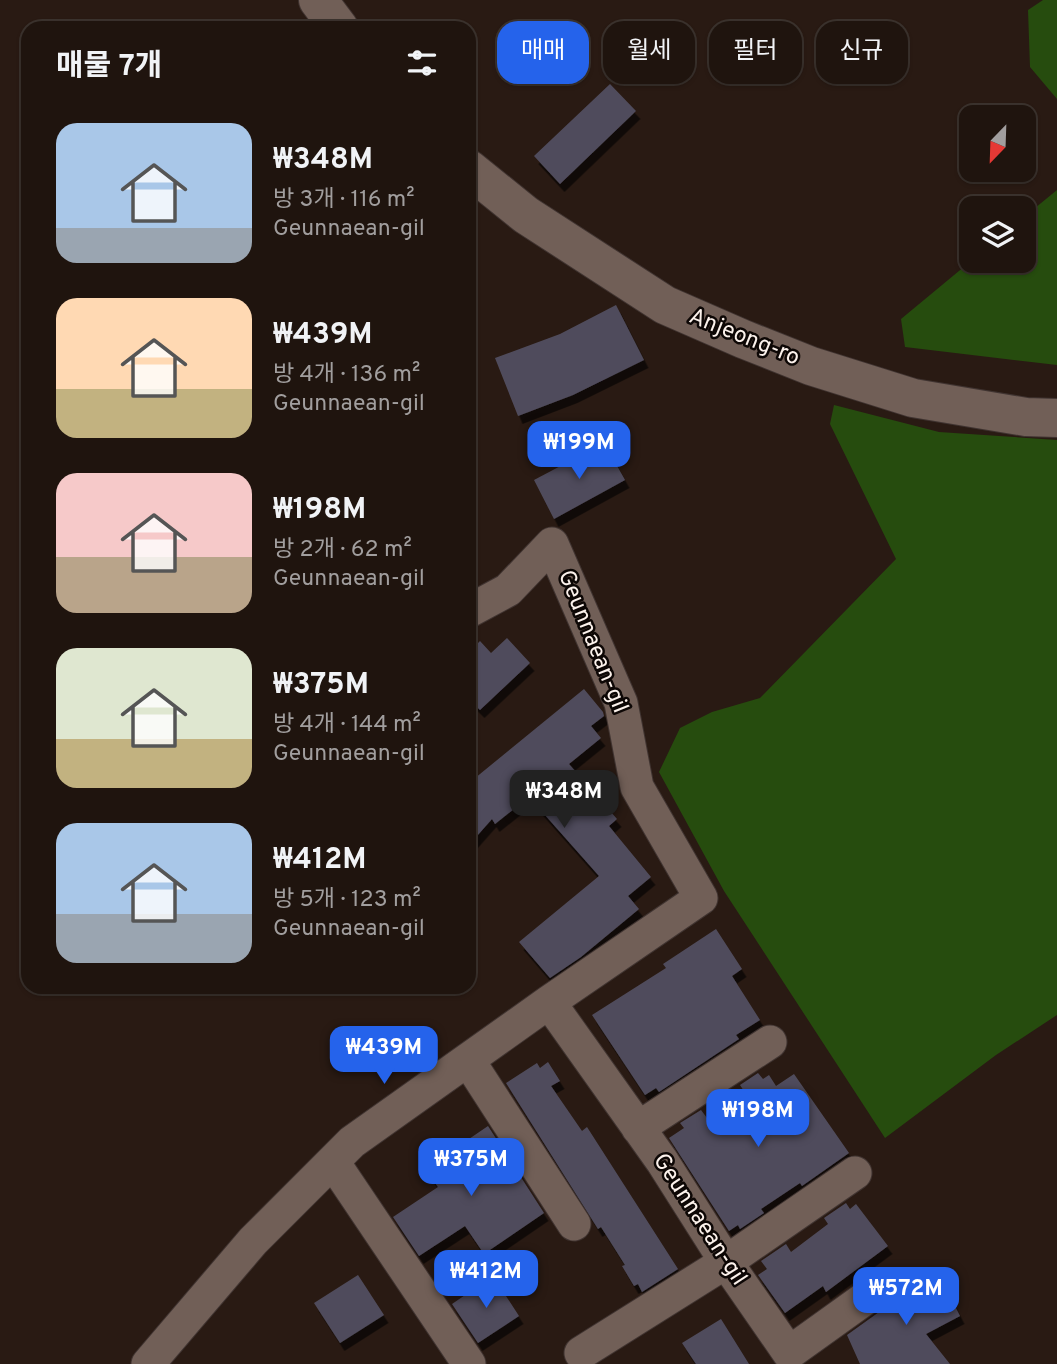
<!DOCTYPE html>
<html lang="ko">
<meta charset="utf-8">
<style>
body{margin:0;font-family:Overpass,"Noto Sans KR",sans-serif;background:#271d17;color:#f1f3f6;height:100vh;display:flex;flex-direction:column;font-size:26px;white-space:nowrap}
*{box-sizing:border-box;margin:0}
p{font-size:23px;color:#a19e9e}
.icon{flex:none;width:38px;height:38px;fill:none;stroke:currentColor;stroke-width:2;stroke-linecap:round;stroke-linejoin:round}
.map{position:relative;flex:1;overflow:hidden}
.details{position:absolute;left:21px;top:21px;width:455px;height:973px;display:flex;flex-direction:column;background:#1f140e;border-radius:21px;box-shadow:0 2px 5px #0004,0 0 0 2px #3c332e}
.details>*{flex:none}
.guide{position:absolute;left:497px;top:21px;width:455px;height:63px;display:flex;gap:14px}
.needle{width:46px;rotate:203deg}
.tools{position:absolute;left:959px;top:105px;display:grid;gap:14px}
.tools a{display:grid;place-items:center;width:77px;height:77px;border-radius:14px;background:#1f140e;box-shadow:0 2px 5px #0004,0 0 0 2px #3c332e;font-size:35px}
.price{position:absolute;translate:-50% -60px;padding:0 16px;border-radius:14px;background:#2563eb;color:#fff;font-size:23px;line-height:46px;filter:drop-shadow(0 2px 4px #0008)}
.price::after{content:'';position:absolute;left:50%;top:42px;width:21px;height:16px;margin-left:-10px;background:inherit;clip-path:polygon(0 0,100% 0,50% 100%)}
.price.on{background:#222;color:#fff}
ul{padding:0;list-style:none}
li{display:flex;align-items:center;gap:21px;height:175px;padding:0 35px}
li span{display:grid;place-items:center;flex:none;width:196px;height:140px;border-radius:21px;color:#555}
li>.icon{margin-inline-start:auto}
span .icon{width:84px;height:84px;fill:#fffc;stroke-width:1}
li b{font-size:30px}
h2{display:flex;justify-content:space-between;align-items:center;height:84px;padding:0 35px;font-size:30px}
.chip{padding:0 24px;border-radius:21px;background:#1f140e;box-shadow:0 2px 5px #0004,0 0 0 2px #3c332e;font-size:24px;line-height:63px}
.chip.on{background:#2563eb;color:#fff}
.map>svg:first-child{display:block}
</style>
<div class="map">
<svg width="1057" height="1364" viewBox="0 0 1057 1364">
<defs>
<filter id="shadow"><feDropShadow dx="4.5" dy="8" stdDeviation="0" flood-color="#0009"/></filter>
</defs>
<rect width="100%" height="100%" fill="#291a13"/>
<path fill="#264c0e" d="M1043,0H1057V99L1030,67L1028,10Z
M1057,190V365L905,347L901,319L971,261H1024V217Z
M834,405L939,432L1057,440V1015L996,1055L885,1138L724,891L659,772L680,728L712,712L760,698L896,559L830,424Z"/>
<path fill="#504c5c" filter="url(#shadow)" d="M610,84L636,111L560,184L534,156Z
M616,305L644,360L573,395L518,416L495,358L560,334Z
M604,443L625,480L554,519L534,480Z
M507,638L530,663L480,710L469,699V652L480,641L491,653Z
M584,689L603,712L604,716L591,726L601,738L569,764L617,819L609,826L651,877L628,896L639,909L581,957L550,978L519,942L599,876L529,797L495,824L492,819L469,845V783Z
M716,929L742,969L732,976L760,1020L736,1035L739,1039L659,1092L656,1088L645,1095L592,1015L666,968L663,964Z
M548,1062L560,1081L551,1086L582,1131L587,1127L678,1269L642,1292L638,1284L634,1286L622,1266L625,1265L601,1227L598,1229L506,1083L537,1063L540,1068Z
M758,1073L763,1079L769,1075L776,1086L794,1074L849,1153L802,1186L800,1183L761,1209L764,1213L740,1229L738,1225L729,1231L669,1138L684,1128L680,1123L701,1110L713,1126L749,1099L740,1085Z
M488,1126L544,1213L484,1254L465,1226L419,1256L393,1217L438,1187L425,1169Z
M846,1203L850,1209L856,1204L888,1246L826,1292L823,1286L785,1313L758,1275L767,1269L761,1261L786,1244L791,1252L828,1224L824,1218Z
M358,1275L384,1315L340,1343L314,1303Z
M493,1276L519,1316L478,1343L452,1304Z
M914,1279L919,1289L941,1279L960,1316L926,1334L950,1364H860L847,1335L886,1307L892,1299L893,1290Z
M721,1319L749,1364H696L682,1343Z"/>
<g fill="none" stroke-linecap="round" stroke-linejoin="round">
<defs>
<path id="minor" d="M549,1002L662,1161L726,1262L789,1353L874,1292
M468,1060L574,1224
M638,1128L770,1042
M333,1162L469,1364
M581,1353L726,1262L855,1173
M148,1364L253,1241L352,1142L549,1002L701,898L637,787L621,703L552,544L508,590L469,611"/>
<path id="tertiary" d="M318,0L339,28
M469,169L526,215L665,305L743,339L811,366L913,398L1026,417L1057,418"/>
</defs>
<use href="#minor" stroke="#403431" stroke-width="35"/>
<use href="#tertiary" stroke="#403431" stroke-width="40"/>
<use href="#minor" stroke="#715f57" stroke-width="33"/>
<use href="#tertiary" stroke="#715f57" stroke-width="38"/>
</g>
<g text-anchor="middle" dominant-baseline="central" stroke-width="5" stroke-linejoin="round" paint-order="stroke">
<g font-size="23" fill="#fcf2ec" stroke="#0d0705">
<text transform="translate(744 338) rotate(22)">Anjeong-ro</text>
<text transform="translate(592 642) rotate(68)">Geunnaean-gil</text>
<text transform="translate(699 1220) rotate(57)">Geunnaean-gil</text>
</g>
</g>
</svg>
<div class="tools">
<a><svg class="needle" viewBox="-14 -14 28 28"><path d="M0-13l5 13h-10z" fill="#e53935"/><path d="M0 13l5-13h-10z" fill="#a19e9e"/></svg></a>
<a><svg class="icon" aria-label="layers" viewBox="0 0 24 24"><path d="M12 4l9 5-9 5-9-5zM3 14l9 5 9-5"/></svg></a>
</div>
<b class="price" style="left:579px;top:481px">₩199M</b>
<b class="price on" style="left:564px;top:830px">₩348M</b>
<b class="price" style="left:384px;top:1086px">₩439M</b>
<b class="price" style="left:758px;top:1149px">₩198M</b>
<b class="price" style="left:471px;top:1198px">₩375M</b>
<b class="price" style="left:486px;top:1310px">₩412M</b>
<b class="price" style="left:906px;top:1327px">₩572M</b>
<div class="guide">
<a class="chip on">매매</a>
<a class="chip">월세</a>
<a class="chip">필터</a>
<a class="chip">신규</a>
</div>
<section class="details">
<h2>매물 7개<svg class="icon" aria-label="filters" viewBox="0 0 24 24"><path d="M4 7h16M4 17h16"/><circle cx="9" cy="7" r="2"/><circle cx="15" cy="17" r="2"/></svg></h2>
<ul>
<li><span style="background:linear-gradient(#a9c7e8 75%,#9aa5b1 0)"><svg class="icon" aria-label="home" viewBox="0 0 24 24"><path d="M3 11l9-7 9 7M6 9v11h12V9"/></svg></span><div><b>₩348M</b><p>방 3개 · 116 m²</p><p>Geunnaean-gil</p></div></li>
<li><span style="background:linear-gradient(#ffd9b3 65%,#c2b280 0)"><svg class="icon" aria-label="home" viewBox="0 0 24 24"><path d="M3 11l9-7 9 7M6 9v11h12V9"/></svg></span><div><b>₩439M</b><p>방 4개 · 136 m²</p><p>Geunnaean-gil</p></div></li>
<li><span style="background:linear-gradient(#f6c9c9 60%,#b9a48a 0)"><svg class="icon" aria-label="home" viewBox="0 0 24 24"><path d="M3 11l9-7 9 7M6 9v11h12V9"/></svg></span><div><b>₩198M</b><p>방 2개 · 62 m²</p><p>Geunnaean-gil</p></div></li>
<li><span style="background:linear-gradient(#dfe7d0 65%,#c2b280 0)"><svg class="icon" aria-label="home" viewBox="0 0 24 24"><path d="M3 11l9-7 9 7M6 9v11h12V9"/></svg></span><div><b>₩375M</b><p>방 4개 · 144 m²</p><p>Geunnaean-gil</p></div></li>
<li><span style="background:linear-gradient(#a9c7e8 65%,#9aa5b1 0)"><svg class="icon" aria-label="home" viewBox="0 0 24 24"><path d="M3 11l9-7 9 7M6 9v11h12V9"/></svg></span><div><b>₩412M</b><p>방 5개 · 123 m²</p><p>Geunnaean-gil</p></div></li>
</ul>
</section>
</div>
